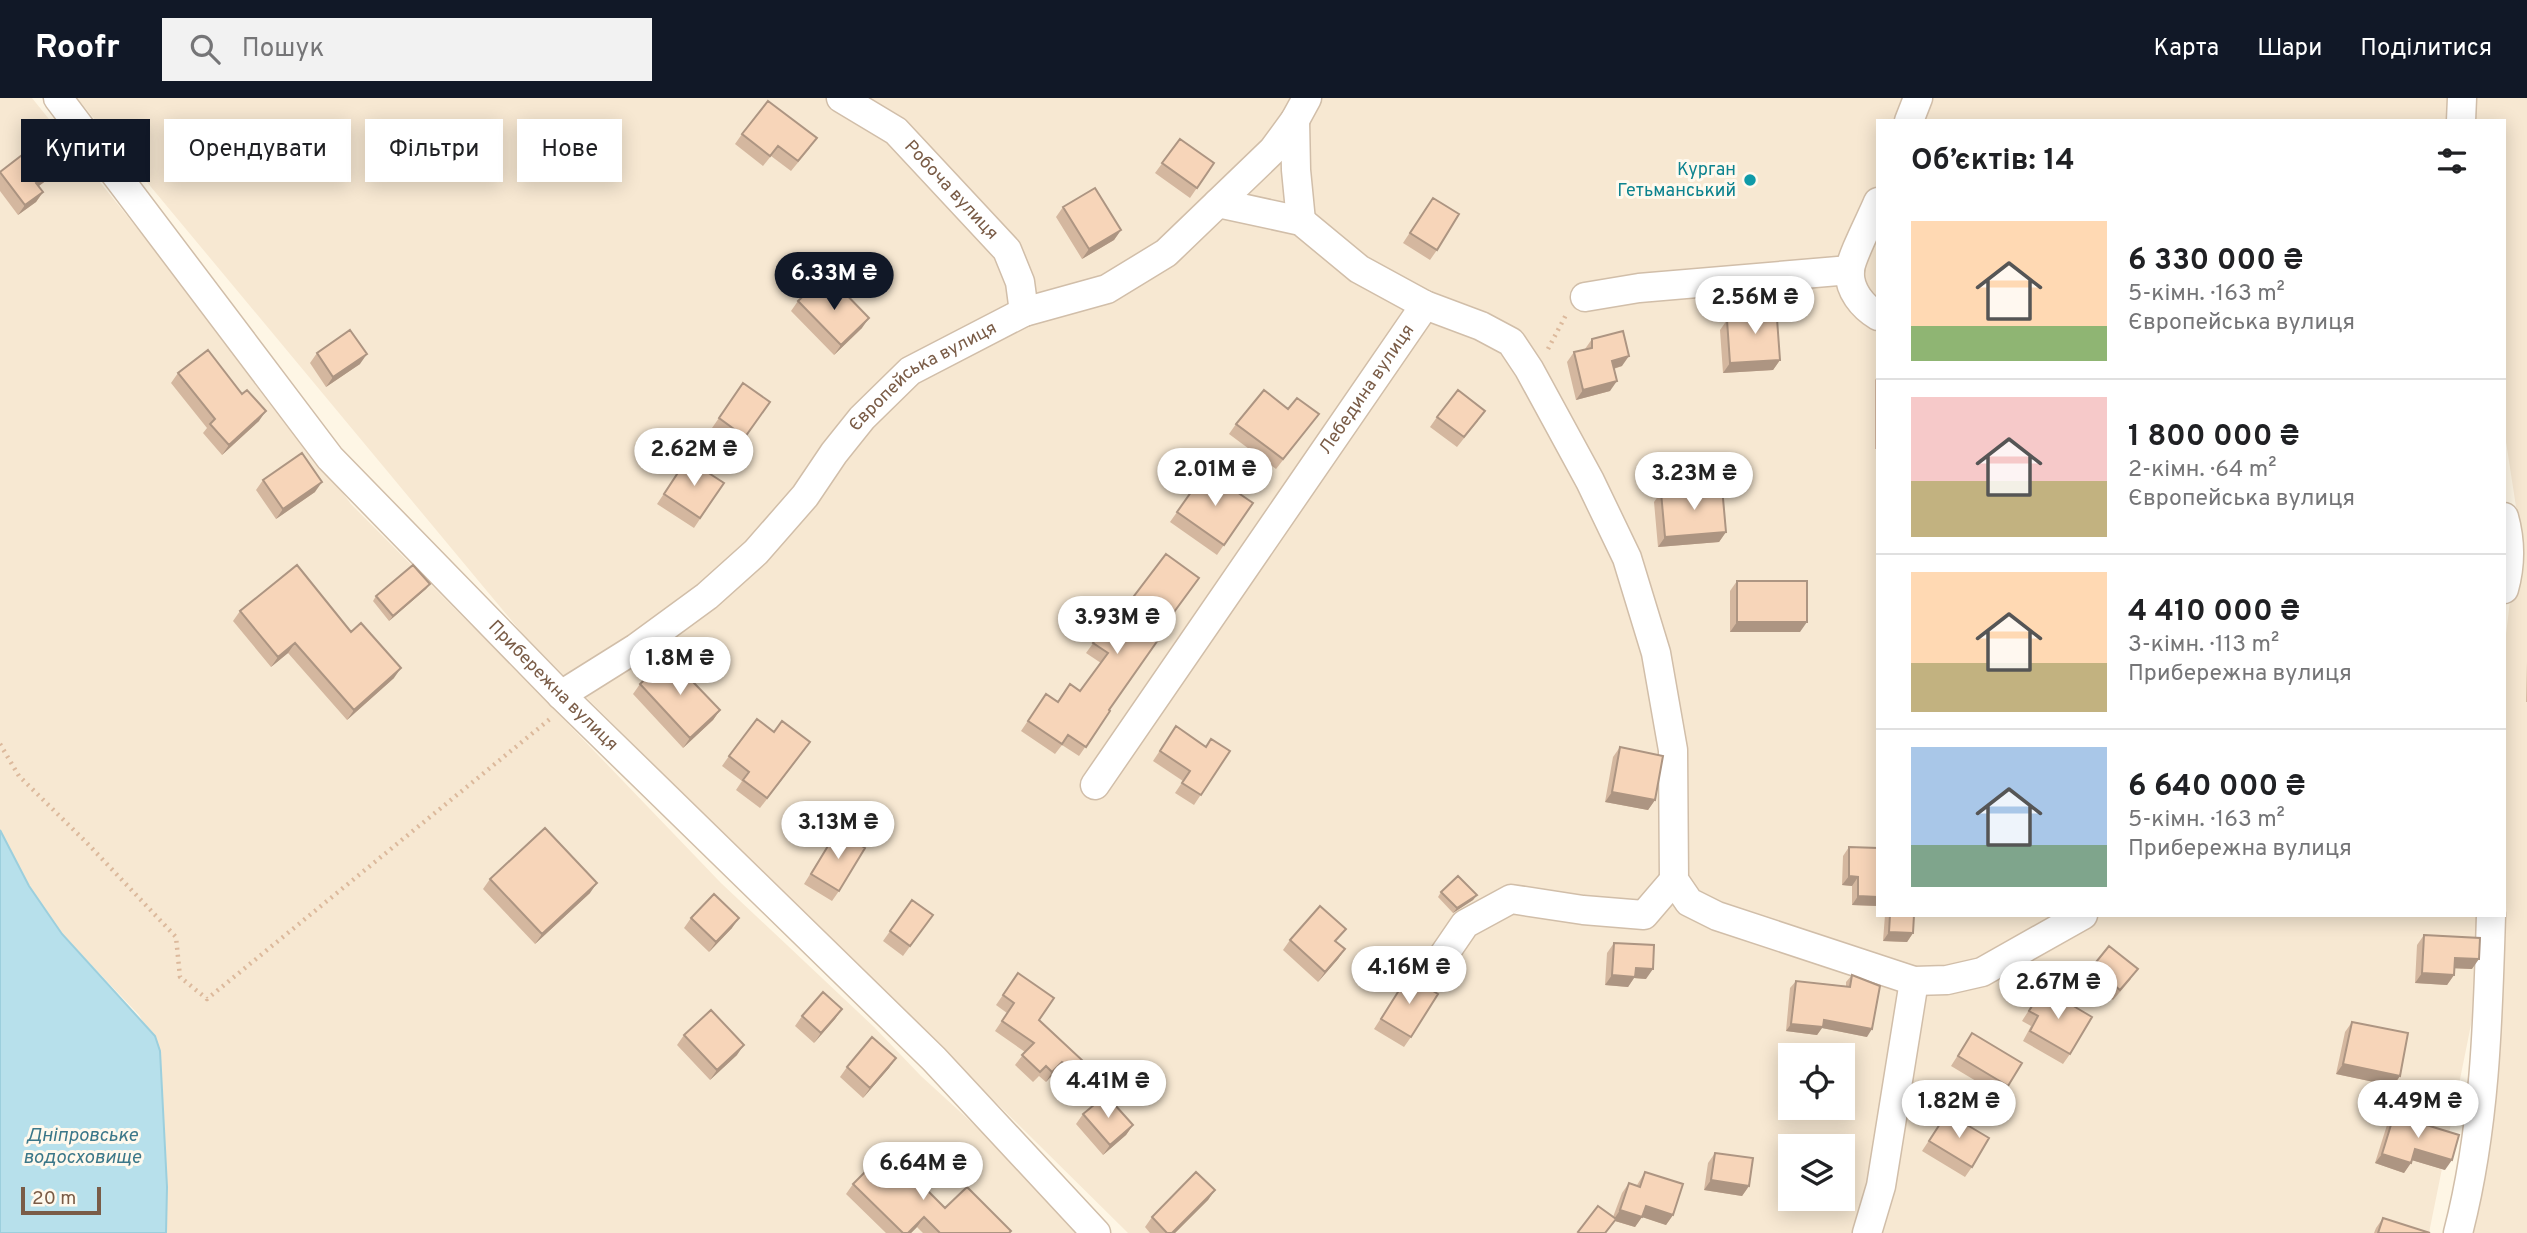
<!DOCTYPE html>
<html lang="uk">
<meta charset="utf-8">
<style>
body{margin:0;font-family:Overpass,sans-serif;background:#f2f2f2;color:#202124;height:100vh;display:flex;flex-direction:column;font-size:26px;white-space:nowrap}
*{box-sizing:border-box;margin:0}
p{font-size:23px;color:#757577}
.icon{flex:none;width:38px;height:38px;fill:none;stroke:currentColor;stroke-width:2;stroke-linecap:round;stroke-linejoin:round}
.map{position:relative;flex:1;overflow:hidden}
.side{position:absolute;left:1876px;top:21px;width:630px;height:798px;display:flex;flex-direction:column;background:#fff;border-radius:0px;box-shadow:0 4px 18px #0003}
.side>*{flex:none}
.guide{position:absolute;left:21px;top:21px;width:665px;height:63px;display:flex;gap:14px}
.controls{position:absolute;left:1778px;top:945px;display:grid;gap:14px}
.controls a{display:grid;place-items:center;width:77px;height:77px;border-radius:0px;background:#fff;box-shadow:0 4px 18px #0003;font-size:35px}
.scale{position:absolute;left:21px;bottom:18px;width:80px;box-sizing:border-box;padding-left:7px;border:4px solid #7a5c47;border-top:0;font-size:19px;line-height:24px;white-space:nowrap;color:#7a5c47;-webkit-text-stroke:5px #fff9ed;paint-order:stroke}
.price{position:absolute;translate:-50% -60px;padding:0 16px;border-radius:24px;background:#fff;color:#222;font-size:23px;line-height:46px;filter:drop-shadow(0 2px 4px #0008)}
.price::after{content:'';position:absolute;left:50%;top:42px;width:21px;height:16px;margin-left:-10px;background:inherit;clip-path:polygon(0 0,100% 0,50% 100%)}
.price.current{background:#111827;color:#fff}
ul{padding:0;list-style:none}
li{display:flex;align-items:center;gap:21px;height:175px;padding:0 35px}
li+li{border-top:2px solid #e0e0e0}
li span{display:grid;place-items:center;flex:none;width:196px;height:140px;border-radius:0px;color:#555}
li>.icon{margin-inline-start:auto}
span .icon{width:84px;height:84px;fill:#fffc;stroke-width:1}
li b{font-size:30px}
h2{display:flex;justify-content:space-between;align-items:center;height:84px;padding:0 35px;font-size:30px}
.tag{padding:0 24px;border-radius:0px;background:#fff;box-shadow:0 4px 18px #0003;font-size:24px;line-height:63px}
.tag.current{background:#111827;color:#fff}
header{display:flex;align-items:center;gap:42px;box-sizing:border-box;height:98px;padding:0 35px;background:#111827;color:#fff}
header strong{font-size:33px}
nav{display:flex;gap:38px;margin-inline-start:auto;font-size:24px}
.search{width:490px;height:63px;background:#f2f2f2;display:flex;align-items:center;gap:18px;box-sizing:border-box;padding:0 24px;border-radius:0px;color:#757577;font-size:26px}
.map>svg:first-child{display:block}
</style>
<header>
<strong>Roofr</strong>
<div class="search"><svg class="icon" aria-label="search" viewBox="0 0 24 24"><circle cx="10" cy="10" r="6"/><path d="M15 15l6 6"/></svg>Пошук</div>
<nav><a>Карта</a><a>Шари</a><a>Поділитися</a></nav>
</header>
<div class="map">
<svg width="2527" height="1135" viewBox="0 0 2527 1135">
<rect width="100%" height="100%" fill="#fef6e5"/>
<path fill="#f7e8d2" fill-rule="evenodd" d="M0,0H32L212,223L351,406L551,608L721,785L874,929L921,978L992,1043L1080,1135H166L167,1089L160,953L139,917L62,836L29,788L0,732Z
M77,0H2451L2450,23H1878V817H2476L2480,882L2429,1135H1128L526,540ZM1790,957H1843V1010H1790ZM1790,1048H1843V1101H1790Z
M2477,0H2527V1135H2464L2504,817V553L2519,428L2504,331V23H2472Z"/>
<path fill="#b7e0eb" stroke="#9ccfdd" stroke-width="2" d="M0,732L29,788L62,836L155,938L160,953L167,1089L166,1135H0Z"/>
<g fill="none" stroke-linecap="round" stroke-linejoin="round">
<defs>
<g id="minor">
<path id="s1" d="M58,0L330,360L561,597L934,961L1096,1135"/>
<path id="s2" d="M841,0L896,33L1007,152L1020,184L1024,214"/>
<path d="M1295,22L1296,72L1301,123"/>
<path d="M1909,23L1918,0"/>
<path d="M2461,23L2462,0"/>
<path d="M1878,104C1872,119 1851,159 1850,172C1848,192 1863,209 1878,218"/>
<path d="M1218,105L1301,123L1359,171L1425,207L1481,228L1511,244L1529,271L1590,383L1627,460L1656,555L1673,652L1674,782L1689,804L1717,818L1914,883L1947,882L1982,874L2083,817"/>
<path d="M1585,199L1639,190L1850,172"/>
<path d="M2504,419C2511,444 2511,466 2504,491"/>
<path id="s3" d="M561,597L636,550L707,498L756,454L805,398L834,355L862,320L910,273L1024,214L1107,191L1166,155L1273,52L1295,22L1307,0"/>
<path id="s4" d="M1095,687L1425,207"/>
<path d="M1439,864L1465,826L1511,801L1583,812L1644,817L1674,782"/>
<path d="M1867,1135L1881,1088L1914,883"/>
<path d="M2458,1135C2485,1031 2488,924 2491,817"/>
</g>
</defs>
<use href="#minor" stroke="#d1bea9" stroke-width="31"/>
<path stroke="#dcb99c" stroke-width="4.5" stroke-dasharray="2 5" stroke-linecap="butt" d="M1548,251L1567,215
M0,646L19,678L87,745L176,839L180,879L207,901L550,621"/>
<use href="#minor" stroke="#fff" stroke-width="28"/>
</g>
<path fill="#d4b79f" d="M742,36L810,50L791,73L771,58L763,68L735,46Z
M1180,41L1214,65L1190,100L1155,75Z
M0,74L51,79L39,88L43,94L36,104L18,117L0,93Z
M1063,109L1121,132L1114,142L1082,161L1056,119Z
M1426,110L1437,152L1430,162L1403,145Z
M827,197L862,230L834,257L791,213L798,203Z
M1751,208L1780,262L1773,272L1723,275L1720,232L1727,222L1744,221V218Z
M1592,241L1622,268L1614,271L1610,293L1576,302L1567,264L1574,254L1585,251Z
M317,255L360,266L326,289L310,265Z
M178,275L259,323L222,357L203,335L207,330L171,285Z
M1878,278V351H1875V282Z
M743,285L770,304L738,349L712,330Z
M1288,311L1319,316L1276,371L1229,336L1236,326Z
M1437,319L1478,323L1457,349L1430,329Z
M687,361L724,385L694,430L657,406Z
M1206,373L1253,405L1217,457L1170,424Z
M263,382L315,394L276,421L256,392Z
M1661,394L1726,434L1719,444L1658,449L1654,404Z
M1737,483L1800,534H1730V493Z
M430,486L426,491L389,523L373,503L376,498Z
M1117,512L1156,540L1109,612L1110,613L1079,658L1062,647L1055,656L1021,633L1046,596L1058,604L1080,593L1101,565L1086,555Z
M240,513L351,534L394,580L347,622L288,555L271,569L233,523Z
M2527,564V604H2526Z
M640,586L720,612L713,622L683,650L633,596Z
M1176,628L1206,649L1230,653L1194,707L1175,695L1183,683L1153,663Z
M1620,649L1655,702L1648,712L1605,704L1613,659Z
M803,654L760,710L736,692L742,683L722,668L729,658Z
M837,733L839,793L832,803L804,786Z
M1849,749L1878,808L1852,807V788L1842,787L1843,758Z
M490,781L590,795L535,846L483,791Z
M1441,794L1477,797L1473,802L1453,815L1438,799Z
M912,802L933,817L903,858L883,843Z
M1885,817H1914L1913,835L1907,844L1883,843Z
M691,820L732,830L709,854L684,830Z
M2424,837L2472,871L2454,870V877L2447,887L2415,885L2417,847Z
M1290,842L1336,844L1345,851L1338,861L1318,884L1283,852Z
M1614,845L1646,881L1634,880L1628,889L1605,887L1607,855Z
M2092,869L2131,881L2113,902L2085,879Z
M1018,875L1039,922L1083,963L1068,983L1055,974L1046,984L1039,978L1033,984L1015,967L1025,954L995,933L1007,915L996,907Z
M1852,877L1867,939L1822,930L1817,937L1786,933L1790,890L1796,883L1846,888V884Z
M1408,878L1411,939L1404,949L1374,931Z
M2043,890L2070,956L2063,966L2023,943L2031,928L2022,923Z
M842,911L835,921L814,945L795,928L802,918Z
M2352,924L2400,978L2393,988L2336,976L2345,934Z
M1972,935L2008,988L2001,998L1951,968Z
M684,937L737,957L710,982L677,947Z
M896,960L889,970L863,1000L840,979L847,969Z
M1947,1015L1972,1069L1965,1079L1922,1053Z
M1083,1016L1133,1027L1126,1037L1103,1057L1076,1026Z
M2394,1017L2445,1072L2412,1062L2404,1075L2375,1065L2387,1027Z
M1715,1055L1749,1088L1742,1098L1704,1092L1708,1065Z
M1645,1074L1673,1117L1666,1127L1642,1119L1635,1129L1615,1123L1606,1135H1577L1598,1108L1613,1119L1622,1095L1629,1085L1637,1087Z
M853,1086L945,1110L1009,1135H923L917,1129L911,1135H886L846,1096Z
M1215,1092L1208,1102L1175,1135H1150L1145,1129L1152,1119Z
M2383,1120L2430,1135H2374L2376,1130Z"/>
<path fill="#ad9582" d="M58,69L51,79L29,95L36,85Z
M43,94L36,104L18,117L25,107Z
M1121,132L1114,142L1082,161L1089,151Z
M869,220L862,230L834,257L841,247Z
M367,256L360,266L326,289L333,279Z
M1629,258L1622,268L1605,273L1612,263Z
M1780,262L1773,272L1723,275L1730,265Z
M1617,283L1610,293L1576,302L1583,292Z
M266,313L259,323L222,357L229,347Z
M322,384L315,394L276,421L283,411Z
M1726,434L1719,444L1658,449L1665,439Z
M430,486L426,491L389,523L393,518Z
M1737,524H1807L1800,534H1730Z
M295,545L288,555L271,569L278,559Z
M401,570L394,580L347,622L354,612Z
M720,612L713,622L683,650L690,640Z
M1612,694L1655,702L1648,712L1605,704Z
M1849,778L1858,779L1852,788L1842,787Z
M597,785L590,795L535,846L542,836Z
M1477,797L1473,802L1453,815L1457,810Z
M1858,798L1878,799V808L1852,807Z
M739,820L732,830L709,854L716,844Z
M1889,834L1913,835L1907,844L1883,843Z
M1345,851L1338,861L1318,884L1325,874Z
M2455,860L2479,861L2472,871L2448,870Z
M1636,870L1653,871L1646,881L1634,880L1628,889L1605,887L1612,877Z
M2422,875L2454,877L2447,887L2415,885Z
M842,911L835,921L814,945L821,935Z
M1824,922L1872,931L1867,939L1822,930L1817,937L1786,933L1791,926Z
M744,947L737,957L710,982L717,972Z
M896,960L889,970L863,1000L870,990Z
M1062,964L1055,974L1046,984L1052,974Z
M2343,966L2400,978L2393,988L2336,976Z
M1133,1027L1126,1037L1103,1057L1110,1047Z
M2415,1051L2452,1062L2445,1072L2408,1061Z
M2382,1056L2411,1065L2404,1075L2375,1065Z
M1711,1082L1749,1088L1742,1098L1704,1092Z
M1215,1092L1208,1102L1175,1135H1172Z
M1646,1108L1673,1117L1666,1127L1639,1118Z
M1620,1112L1642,1119L1635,1129L1615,1123L1605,1135Z
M924,1119L917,1129L911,1135H908Z"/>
<path fill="#f7d5b9" stroke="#ad9582" stroke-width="2" d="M768,3L817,40L798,63L778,48L770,58L742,36Z
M1180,41L1214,65L1197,90L1162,65Z
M39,44L58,69L36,85L43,94L25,107L0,74Z
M1095,90L1121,132L1089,151L1063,109Z
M1433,100L1459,116L1437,152L1410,135Z
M816,186L827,197L837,187L869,220L841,247L798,203Z
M1776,207L1780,262L1730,265L1727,222L1752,220L1751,208Z
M350,232L367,256L333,279L317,255Z
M1623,233L1629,258L1612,263L1617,283L1583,292L1574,254L1592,250V241Z
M208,252L242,296L247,292L266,313L229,347L210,326L215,321L178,275Z
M743,285L770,304L745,339L719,320Z
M1264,292L1288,311L1297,300L1319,316L1283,361L1236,326Z
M1458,292L1485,313L1464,339L1437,319Z
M302,355L322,384L283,411L263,382Z
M687,361L724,385L700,420L664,396Z
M1206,373L1253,405L1224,447L1177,414Z
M1722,389L1726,434L1665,439L1661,394Z
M1166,456L1199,480L1155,540L1158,542L1109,612L1110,613L1086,649L1068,637L1062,646L1028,623L1046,596L1058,604L1070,586L1080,593L1108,555L1093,545L1117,512L1121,515Z
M297,467L351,534L361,525L401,570L354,612L295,545L278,559L240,513Z
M413,467L430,486L393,518L376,498Z
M1737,483H1807V524H1737Z
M669,559L720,612L690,640L640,586Z
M757,621L774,634L782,623L810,644L767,700L743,682L749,674L729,658Z
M1176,628L1206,649L1211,641L1230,653L1201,697L1182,685L1190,673L1160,653Z
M1620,649L1663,658L1655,702L1612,694Z
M545,730L597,785L542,836L490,781Z
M837,733L865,750L839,793L811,776Z
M1849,749L1878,750V799L1858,798V779L1849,778Z
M1458,778L1477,797L1457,810L1441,794Z
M714,796L739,820L716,844L691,820Z
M912,802L933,817L910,848L890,833Z
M1320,808L1346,831L1335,843L1345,851L1325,874L1290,842Z
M1890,817H1914L1913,835L1889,834Z
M2424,837L2480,840L2479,861L2455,860L2454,877L2422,875Z
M1614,845L1654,847L1653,871L1636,870L1635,879L1612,877Z
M2109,848L2138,871L2120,892L2092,869Z
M1018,875L1054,900L1039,922L1083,963L1075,973L1062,964L1052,974L1046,968L1040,974L1022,957L1034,945L1002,923L1014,905L1003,897Z
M1852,877L1880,888L1872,931L1824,922L1823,929L1791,926L1796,883L1850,889Z
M1408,878L1438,896L1411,939L1381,921Z
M2043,890L2092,919L2070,956L2030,933L2038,918L2029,913Z
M823,894L842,911L821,935L802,918Z
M711,912L744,947L717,972L684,937Z
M2352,924L2408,935L2400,978L2343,966Z
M1972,935L2022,965L2008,988L1958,958Z
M872,939L896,960L870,990L847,969Z
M1106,997L1133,1027L1110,1047L1083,1016Z
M1947,1015L1989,1040L1972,1069L1929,1043Z
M2394,1017L2459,1037L2452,1062L2415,1051L2411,1065L2382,1056Z
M887,1052L945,1110L967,1089L1011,1133L1009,1135H940L924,1119L908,1135H903L853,1086Z
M1715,1055L1753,1060L1749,1088L1711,1082Z
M1196,1074L1215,1092L1172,1135H1167L1152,1119Z
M1645,1074L1683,1086L1673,1117L1646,1108L1642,1119L1620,1112L1629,1085L1640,1089Z
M1598,1108L1616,1121L1605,1135H1580L1578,1134Z
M2383,1120L2430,1135H2378Z"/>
<circle fill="#0f9aa8" stroke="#fff9ed" stroke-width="2.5" cx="1750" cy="82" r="7"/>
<g text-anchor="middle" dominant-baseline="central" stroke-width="6" stroke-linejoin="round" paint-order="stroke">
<g font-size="18" fill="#0d838f" stroke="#fff9ed" text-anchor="end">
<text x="1736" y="72">Курган<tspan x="1736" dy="21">Гетьманський</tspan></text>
</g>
<g font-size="18" fill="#7a5c47" stroke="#fff9ed">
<text stroke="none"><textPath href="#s2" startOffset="145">Робоча вулиця</textPath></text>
<text stroke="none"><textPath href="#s3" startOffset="488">Європейська вулиця</textPath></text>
<text stroke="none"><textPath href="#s4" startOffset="480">Лебедина вулиця</textPath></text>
<text stroke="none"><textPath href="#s1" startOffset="770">Прибережна вулиця</textPath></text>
</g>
<g font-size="19" font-style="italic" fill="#3b7789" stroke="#fff9ed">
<text x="82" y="1038">Дніпровське<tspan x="82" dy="22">водосховище</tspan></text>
</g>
</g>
</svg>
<div class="controls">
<a><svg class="icon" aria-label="locate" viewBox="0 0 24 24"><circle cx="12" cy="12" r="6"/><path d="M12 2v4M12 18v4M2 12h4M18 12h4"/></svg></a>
<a><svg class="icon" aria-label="layers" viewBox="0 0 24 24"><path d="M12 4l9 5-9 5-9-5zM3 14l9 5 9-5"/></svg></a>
</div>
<div class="scale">20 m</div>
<b class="price current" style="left:834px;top:214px">6.33M ₴</b>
<b class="price" style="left:1755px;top:238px">2.56M ₴</b>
<b class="price" style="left:694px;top:390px">2.62M ₴</b>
<b class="price" style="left:1215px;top:410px">2.01M ₴</b>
<b class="price" style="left:1694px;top:414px">3.23M ₴</b>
<b class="price" style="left:1117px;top:558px">3.93M ₴</b>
<b class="price" style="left:680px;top:599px">1.8M ₴</b>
<b class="price" style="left:838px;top:763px">3.13M ₴</b>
<b class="price" style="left:1409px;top:908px">4.16M ₴</b>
<b class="price" style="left:2058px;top:923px">2.67M ₴</b>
<b class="price" style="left:1108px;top:1022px">4.41M ₴</b>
<b class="price" style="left:1959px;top:1042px">1.82M ₴</b>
<b class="price" style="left:2418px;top:1042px">4.49M ₴</b>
<b class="price" style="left:923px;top:1104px">6.64M ₴</b>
<div class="guide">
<a class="tag current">Купити</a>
<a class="tag">Орендувати</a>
<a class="tag">Фільтри</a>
<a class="tag">Нове</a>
</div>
<section class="side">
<h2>Об’єктів: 14<svg class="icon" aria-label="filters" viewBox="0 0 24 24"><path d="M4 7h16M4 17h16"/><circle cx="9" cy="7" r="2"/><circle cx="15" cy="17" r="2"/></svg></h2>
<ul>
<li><span style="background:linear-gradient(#ffd9b3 75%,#8fb573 0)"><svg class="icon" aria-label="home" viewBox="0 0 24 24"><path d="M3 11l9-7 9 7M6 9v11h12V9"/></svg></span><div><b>6 330 000 ₴</b><p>5-кімн. · 163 m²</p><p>Європейська вулиця</p></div></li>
<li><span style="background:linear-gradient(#f6c9c9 60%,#c2b280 0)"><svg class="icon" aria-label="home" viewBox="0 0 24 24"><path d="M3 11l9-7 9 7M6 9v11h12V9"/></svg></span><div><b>1 800 000 ₴</b><p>2-кімн. · 64 m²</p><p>Європейська вулиця</p></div></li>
<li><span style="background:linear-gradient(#ffd9b3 65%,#c2b280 0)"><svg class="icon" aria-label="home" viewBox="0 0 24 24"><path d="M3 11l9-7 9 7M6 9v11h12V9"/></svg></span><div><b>4 410 000 ₴</b><p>3-кімн. · 113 m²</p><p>Прибережна вулиця</p></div></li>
<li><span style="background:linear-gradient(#a9c7e8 70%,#7fa58c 0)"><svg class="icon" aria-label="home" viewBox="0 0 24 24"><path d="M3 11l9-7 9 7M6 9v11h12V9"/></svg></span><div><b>6 640 000 ₴</b><p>5-кімн. · 163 m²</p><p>Прибережна вулиця</p></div></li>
</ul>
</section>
</div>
